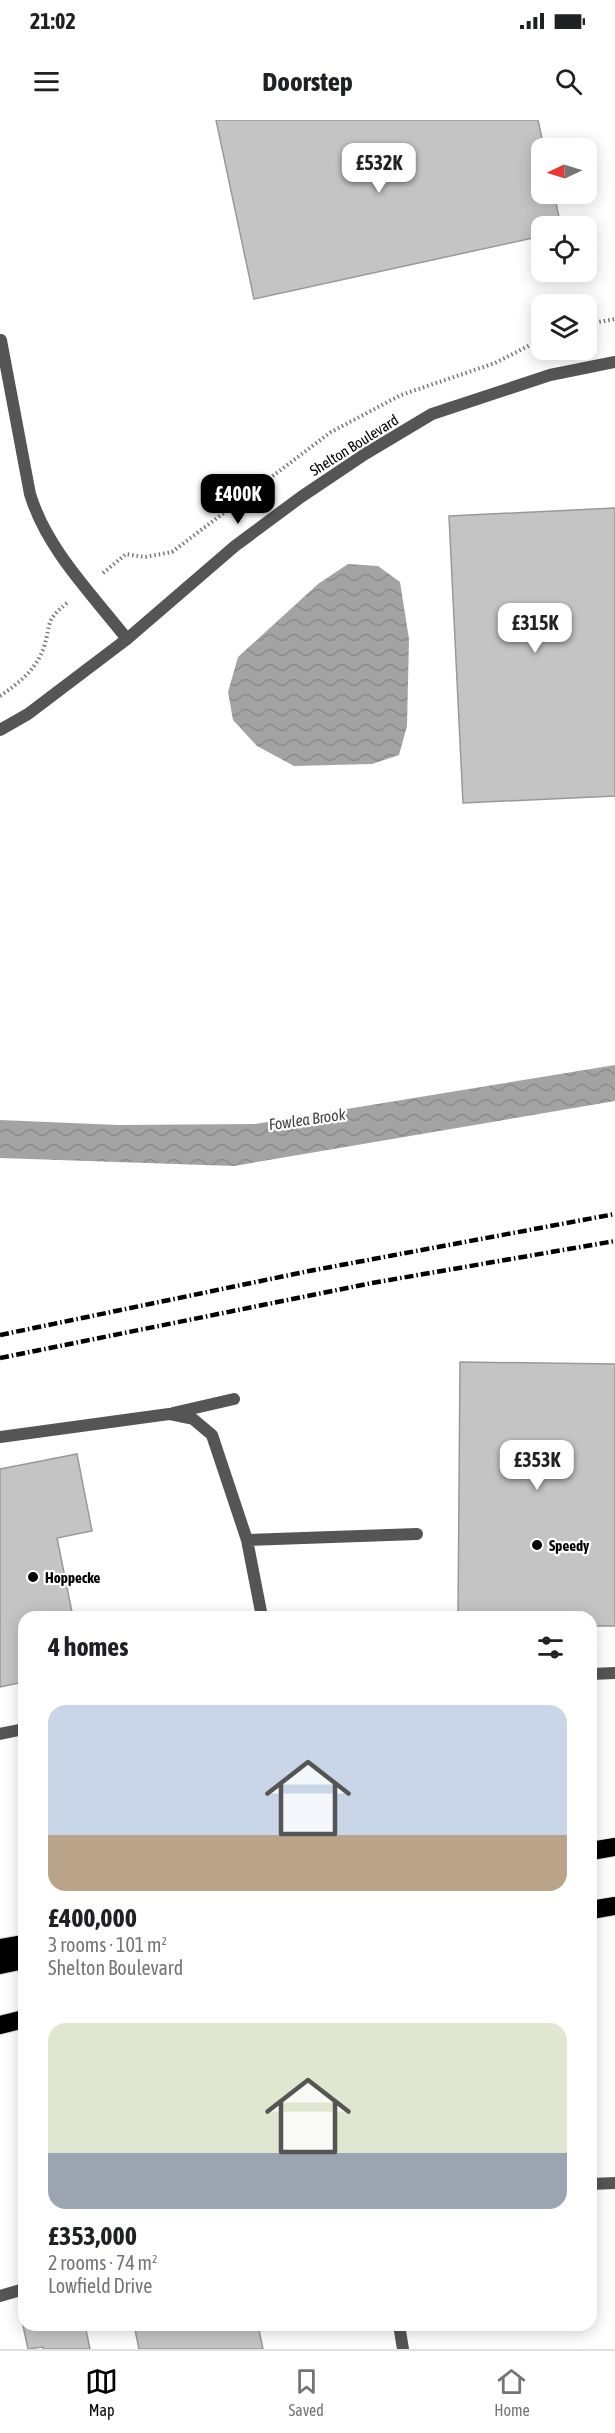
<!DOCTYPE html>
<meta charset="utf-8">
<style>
body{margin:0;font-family:"Asap Condensed",sans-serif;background:#f6f6f6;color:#202124;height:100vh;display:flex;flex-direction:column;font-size:22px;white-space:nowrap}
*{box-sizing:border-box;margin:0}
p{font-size:20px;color:#757577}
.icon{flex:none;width:33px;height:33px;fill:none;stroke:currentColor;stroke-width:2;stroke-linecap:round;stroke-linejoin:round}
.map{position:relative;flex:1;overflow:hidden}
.sheet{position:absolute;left:18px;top:1491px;width:579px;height:720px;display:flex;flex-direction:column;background:#fff;border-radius:18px;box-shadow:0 3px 15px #0003}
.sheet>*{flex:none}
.needle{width:39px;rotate:266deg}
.controls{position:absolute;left:531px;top:18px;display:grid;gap:12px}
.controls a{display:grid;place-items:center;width:66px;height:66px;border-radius:12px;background:#fff;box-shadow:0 3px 15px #0003;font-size:30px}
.price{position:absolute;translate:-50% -51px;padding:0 14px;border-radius:12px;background:#fff;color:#222;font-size:20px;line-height:39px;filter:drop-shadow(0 2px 3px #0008)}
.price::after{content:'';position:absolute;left:50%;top:36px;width:18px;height:14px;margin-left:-9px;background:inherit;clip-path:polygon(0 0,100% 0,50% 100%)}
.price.current{background:#000;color:#fff}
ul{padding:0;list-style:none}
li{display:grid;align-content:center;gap:12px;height:318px;padding:0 30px}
li span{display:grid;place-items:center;height:186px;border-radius:18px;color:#555}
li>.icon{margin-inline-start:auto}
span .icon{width:108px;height:108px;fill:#fffc;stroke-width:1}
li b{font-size:26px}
h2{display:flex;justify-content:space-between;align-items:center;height:72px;padding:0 30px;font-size:26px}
.status{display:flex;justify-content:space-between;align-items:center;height:42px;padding:0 30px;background:#fff;direction:ltr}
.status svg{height:16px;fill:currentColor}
header{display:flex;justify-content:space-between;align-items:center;height:78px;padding:0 30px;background:#fff;font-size:27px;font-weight:700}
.dock{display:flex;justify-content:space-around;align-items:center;height:84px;border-top:2px solid #e0e0e0;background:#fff;font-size:16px;color:#757577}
.dock a{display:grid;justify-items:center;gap:3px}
.dock .current{color:#000}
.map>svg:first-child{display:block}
</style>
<div class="status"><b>21:02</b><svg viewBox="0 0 49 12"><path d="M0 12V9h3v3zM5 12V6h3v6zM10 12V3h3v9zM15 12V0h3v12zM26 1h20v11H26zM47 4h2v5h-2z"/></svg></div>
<header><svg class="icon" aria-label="menu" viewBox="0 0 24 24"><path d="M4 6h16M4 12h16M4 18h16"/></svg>Doorstep<svg class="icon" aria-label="search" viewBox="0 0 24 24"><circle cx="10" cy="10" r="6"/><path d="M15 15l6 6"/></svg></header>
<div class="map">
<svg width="615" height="2229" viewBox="0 0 615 2229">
<defs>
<pattern id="water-waves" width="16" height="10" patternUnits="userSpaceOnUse" patternTransform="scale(1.5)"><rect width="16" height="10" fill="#a3a3a3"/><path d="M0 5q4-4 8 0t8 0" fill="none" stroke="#8b8b8b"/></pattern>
</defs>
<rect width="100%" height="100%" fill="#fff"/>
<path fill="url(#water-waves)" d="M348,444L378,446L400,462L409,519L407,606L399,635L372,644L294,646L257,626L233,600L228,572L238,537L318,464Z
M615,945V981L234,1046L0,1038V1000L118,1005L255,1004Z"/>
<path fill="#c4c4c4" stroke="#999" stroke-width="1.5" d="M216,0H538L544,28H542V74H554L561,106H542V116L254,179Z
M615,388V676L463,683L449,396Z
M460,1242L615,1244V1506H591V1497H458Z
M77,1334L92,1411L57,1418L73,1497H24V1562L0,1567V1349Z
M22,2201H24V2205H85L90,2229H43V2227L28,2229Z
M134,2205H258L263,2229H139Z"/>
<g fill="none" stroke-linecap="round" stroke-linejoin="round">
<defs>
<path id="highway" d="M591,1731L615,1727
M591,1790L615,1786
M0,1828L24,1824
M0,1845L24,1840
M0,1905L24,1899"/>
</defs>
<use href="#highway" stroke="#dbdbdb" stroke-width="20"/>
<path stroke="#777" stroke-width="4" stroke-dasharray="1.5 3" stroke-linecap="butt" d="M586,204L615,199
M103,453L126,434L145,437L172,432L331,312L401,275L495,243L542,219
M0,576C19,563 36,550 44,527C52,502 44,502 67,483"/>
<path stroke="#555" stroke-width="12" d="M1,220L30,374C47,430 92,474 127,519
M173,1293L234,1279
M0,1317L169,1294L193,1299L212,1315L247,1420L262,1497
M247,1420L417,1414
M591,2064L615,2063
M0,2176L24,2169
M399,2205L403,2229"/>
<path stroke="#555" stroke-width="12" d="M0,610L28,594L127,519L235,426L301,377L365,334L432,294L550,255L615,242
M591,1554L615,1553
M0,1614L24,1609"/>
<use href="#highway" stroke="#000" stroke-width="18"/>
<path stroke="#000" stroke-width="4.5" stroke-dasharray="9 3 1.5 3" stroke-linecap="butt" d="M0,1215L309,1151L615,1094
M0,1238L372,1163L615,1121"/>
</g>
<g fill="#000" stroke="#fff" stroke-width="2">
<circle cx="537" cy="1425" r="6"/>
<circle cx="33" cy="1457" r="6"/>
</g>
<g text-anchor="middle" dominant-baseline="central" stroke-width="4.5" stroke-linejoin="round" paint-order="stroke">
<g font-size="15" fill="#000" stroke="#fff">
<text transform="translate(354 325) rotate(-32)">Shelton Boulevard</text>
</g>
<g font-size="15" font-weight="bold" fill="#000" stroke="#fff" text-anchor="start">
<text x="549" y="1425">Speedy</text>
<text x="45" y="1457">Hoppecke</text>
</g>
<g font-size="16" font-style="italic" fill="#444" stroke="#fff">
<text transform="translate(307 999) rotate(-8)">Fowlea Brook</text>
</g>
</g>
</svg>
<div class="controls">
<a><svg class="needle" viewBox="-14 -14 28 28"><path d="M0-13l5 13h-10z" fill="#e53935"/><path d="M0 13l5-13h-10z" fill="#757577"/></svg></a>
<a><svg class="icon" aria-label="locate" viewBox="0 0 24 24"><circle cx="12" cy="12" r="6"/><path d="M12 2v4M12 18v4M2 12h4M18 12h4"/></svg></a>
<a><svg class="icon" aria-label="layers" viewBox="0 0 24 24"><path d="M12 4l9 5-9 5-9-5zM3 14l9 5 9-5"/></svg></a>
</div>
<b class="price" style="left:379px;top:74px">£532K</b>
<b class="price current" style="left:238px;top:405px">£400K</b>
<b class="price" style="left:535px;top:534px">£315K</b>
<b class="price" style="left:537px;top:1371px">£353K</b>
<section class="sheet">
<h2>4 homes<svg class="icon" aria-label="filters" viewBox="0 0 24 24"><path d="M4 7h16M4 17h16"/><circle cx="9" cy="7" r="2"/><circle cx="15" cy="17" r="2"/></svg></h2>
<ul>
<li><span style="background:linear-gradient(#c9d6e8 70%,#b9a48a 0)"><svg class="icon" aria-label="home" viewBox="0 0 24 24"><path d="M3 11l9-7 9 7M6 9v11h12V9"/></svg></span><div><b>£400,000</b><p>3 rooms · 101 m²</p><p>Shelton Boulevard</p></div></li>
<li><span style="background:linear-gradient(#dfe7d0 70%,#9aa5b1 0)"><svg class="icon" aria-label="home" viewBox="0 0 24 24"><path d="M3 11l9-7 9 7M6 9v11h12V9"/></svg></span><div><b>£353,000</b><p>2 rooms · 74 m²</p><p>Lowfield Drive</p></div></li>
</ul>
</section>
</div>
<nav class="dock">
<a class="current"><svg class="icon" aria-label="map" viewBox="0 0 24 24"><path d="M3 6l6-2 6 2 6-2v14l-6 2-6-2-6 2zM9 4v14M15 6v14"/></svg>Map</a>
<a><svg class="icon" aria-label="saved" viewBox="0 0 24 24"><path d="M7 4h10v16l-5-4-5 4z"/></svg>Saved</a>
<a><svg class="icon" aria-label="home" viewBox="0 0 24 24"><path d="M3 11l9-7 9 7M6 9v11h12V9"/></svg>Home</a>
</nav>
